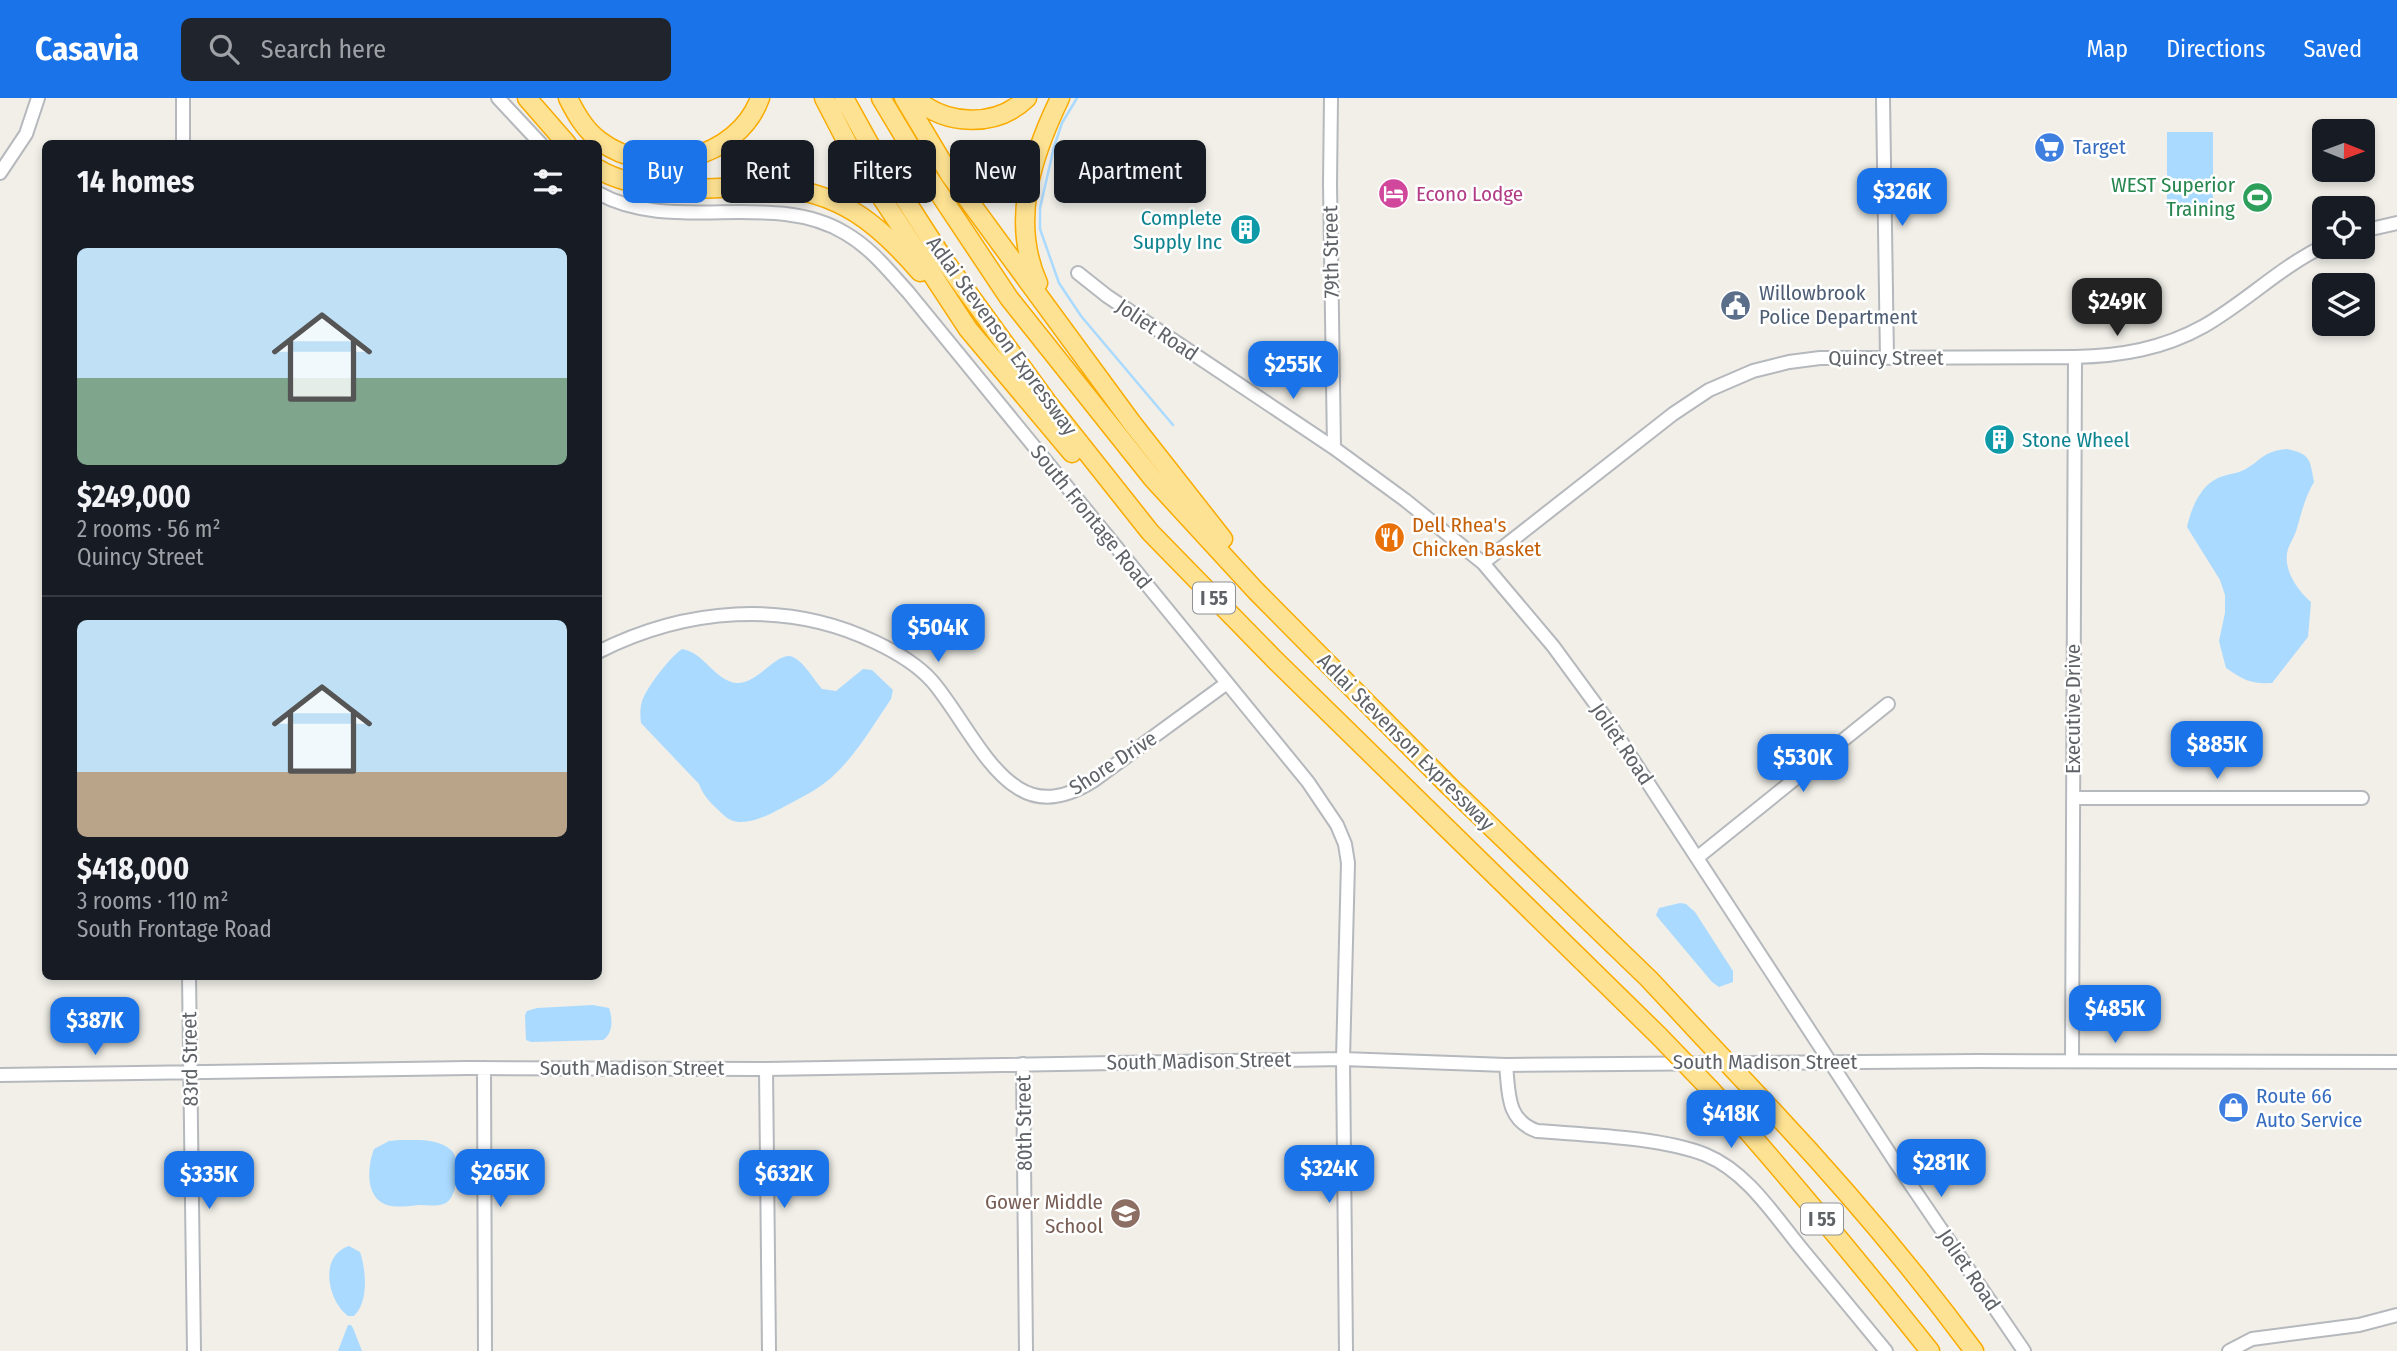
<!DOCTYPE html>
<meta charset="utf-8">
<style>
body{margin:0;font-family:"Fira Sans Condensed",sans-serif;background:#20242c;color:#f1f3f6;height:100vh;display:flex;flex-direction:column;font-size:26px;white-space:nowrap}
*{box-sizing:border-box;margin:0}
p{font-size:23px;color:#9ea1a6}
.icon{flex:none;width:38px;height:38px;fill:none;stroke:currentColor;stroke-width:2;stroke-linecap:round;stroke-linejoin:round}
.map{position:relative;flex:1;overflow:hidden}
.sheet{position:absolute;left:42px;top:42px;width:560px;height:840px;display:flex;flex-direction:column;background:#171b24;border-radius:10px;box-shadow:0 4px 10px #0003}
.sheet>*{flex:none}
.banner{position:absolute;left:623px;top:42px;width:665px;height:63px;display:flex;gap:14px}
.needle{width:46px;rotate:91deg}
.tools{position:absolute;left:2312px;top:21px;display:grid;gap:14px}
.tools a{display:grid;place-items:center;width:63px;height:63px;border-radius:10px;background:#171b24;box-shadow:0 4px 10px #0003;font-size:35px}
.price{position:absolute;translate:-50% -60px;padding:0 16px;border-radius:14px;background:#1a73e8;color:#fff;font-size:23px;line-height:46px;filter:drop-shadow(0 2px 4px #0008)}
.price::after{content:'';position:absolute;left:50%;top:42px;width:21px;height:16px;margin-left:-10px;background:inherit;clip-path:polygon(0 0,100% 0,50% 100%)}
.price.active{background:#222;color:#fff}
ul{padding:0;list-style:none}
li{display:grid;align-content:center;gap:14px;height:371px;padding:0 35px}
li+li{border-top:2px solid #363941}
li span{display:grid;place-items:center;height:217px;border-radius:10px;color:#555}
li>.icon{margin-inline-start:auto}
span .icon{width:126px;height:126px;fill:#fffc;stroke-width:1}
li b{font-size:30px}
h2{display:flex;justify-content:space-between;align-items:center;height:84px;padding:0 35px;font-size:30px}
.tag{padding:0 24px;border-radius:10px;background:#171b24;box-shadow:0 4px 10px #0003;font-size:24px;line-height:63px}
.tag.active{background:#1a73e8;color:#fff}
header{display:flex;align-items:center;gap:42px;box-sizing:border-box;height:98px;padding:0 35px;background:#1a73e8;color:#fff}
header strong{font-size:33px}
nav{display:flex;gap:38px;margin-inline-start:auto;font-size:24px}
.search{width:490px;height:63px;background:#20242c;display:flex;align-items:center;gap:18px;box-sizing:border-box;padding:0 24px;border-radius:10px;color:#9ea1a6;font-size:26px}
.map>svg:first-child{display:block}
</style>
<header>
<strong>Casavia</strong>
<div class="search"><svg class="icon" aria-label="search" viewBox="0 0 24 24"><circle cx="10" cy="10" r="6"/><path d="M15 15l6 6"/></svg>Search here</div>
<nav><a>Map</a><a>Directions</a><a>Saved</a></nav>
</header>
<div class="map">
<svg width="2397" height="1253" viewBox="0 0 2397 1253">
<rect width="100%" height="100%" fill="#f1efe8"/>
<path fill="#aadaff" d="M2167,34H2213V110H2167Z
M2287,351C2311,356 2310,362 2314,384C2305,399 2302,413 2297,430C2295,438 2291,443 2288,451C2282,470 2297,492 2311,504L2308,539L2272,585C2250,586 2244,582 2226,570L2219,543L2225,515V497L2220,482L2187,429C2191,411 2200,388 2218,380C2226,376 2236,376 2244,372C2264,361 2261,354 2287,351Z
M682,551C705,555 714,582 736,585C758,587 777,552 793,559C804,564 814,582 822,591L836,593L863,571L872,572L893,592L891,601C874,626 858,654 836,675C824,688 806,697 791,705C776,713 748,730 731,722C724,719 720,713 714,708C707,701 703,696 699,686L641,625C640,617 640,610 642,603C647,589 670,559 682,551Z
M1680,805L1686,806L1695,814L1733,873V884L1719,889L1712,884L1659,821L1656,817L1659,810Z
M593,907L609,910C613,921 613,936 603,942L531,944L526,942L525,917L527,913L537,910Z
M400,1042C417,1042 438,1040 451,1052C461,1060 458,1099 446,1105C437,1109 428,1107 419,1107C409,1108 397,1110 387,1107C365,1100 367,1069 374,1051L389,1043Z
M349,1148L360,1154C366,1172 369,1204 354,1218H348C328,1203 318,1158 349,1148Z
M348,1227H351L353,1230L362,1253H338Z"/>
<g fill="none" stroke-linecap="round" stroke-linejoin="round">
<path stroke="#aadaff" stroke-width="2.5" d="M1077,0L1062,25L1054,49L1040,110V131L1059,185L1081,218L1173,327"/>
<defs>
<path id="minor" d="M183,0V46
M498,0L541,46
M1331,0L1330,86L1334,350
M1883,0L1887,260
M0,75L26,36L38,0
M598,95C673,137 772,91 845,135C871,150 888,172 908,194L1308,684L1337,727L1345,746L1348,765L1343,961L1346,1253
M2362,133L2397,125
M1078,175L1107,198L1334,350L1405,402L1483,465L1553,548L1605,619L1896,1065L2024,1253
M1483,465L1673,316L1709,292L1753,273L1789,264L1820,260L2075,259C2120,258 2163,251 2204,228C2246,204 2280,169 2324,148
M598,554C685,510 786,501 875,544C896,554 917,566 932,583C959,614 984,669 1018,690C1043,706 1069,698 1093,683L1227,585
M2073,700H2362
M1698,759L1888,606
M189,878L194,1253
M2072,963L2075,259
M1023,966L1026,1253
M1506,967C1509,995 1506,1022 1537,1033C1587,1037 1661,1039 1706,1057C1747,1074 1774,1117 1801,1150C1829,1184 1858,1219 1886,1253
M484,970L485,1253
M766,971L769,1253
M0,977L468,970L766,971L1343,961L1506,967L1977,963L2397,964
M2229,1253L2252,1241L2359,1227L2397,1217"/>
<path id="highway" d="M527,0L567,46
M568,0C576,16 585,32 600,43C651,82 738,61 760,0
M824,0L853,56L968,231L1072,355
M844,0L870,47L944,162L1047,304L1150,434L1275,562L1659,938
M881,0L929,80L1009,200L1153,381L1256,493L1450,689L1649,881L1703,939
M904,0L950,77L1132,325L1223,441
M915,0C946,28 996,30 1027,0
M598,71C619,84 646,88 670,90C704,93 738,87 772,89C839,93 878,125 920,174
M1038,185C1010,123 1032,58 1060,0
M1752,991C1831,1074 1906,1161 1974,1253
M1711,992C1787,1076 1859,1164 1930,1253"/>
</defs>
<use href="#minor" stroke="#b5b8bc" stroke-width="16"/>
<use href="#highway" stroke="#f9ab00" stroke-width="21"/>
<use href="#minor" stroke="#fff" stroke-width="12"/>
<use href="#highway" stroke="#fde293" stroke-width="18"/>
<defs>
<path id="highway-bridge" d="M1659,938L1711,992
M1703,939L1752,991"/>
</defs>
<use href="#highway-bridge" stroke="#f9ab00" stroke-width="21" stroke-linecap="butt"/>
<use href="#highway-bridge" stroke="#fde293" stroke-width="18"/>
</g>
<defs>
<symbol id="supermarket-disc" viewBox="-11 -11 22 22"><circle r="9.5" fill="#3f7fe0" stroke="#fff"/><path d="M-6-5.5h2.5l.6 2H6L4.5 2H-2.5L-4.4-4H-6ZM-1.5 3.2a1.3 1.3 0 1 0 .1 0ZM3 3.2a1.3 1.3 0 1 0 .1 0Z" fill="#fff"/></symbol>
<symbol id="hotel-disc" viewBox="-11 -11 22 22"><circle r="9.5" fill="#d1479c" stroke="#fff"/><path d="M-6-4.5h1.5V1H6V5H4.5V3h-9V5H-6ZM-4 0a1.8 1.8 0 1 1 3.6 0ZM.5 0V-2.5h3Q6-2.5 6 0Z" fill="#fff"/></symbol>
<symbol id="stadium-disc" viewBox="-11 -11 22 22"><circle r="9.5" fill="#2e9e5b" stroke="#fff"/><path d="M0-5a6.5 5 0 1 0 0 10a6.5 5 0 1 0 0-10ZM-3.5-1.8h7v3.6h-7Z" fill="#fff"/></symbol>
<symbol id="building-disc" viewBox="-11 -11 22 22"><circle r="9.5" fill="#0f9aa8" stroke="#fff"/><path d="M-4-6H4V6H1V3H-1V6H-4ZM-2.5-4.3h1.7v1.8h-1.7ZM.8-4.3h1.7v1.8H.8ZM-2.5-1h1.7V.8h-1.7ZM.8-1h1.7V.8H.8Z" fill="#fff"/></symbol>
<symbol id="civic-disc" viewBox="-11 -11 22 22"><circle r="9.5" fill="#5c6f8a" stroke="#fff"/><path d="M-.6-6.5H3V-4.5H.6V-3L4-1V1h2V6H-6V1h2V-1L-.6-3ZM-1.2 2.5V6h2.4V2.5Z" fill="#fff"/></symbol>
<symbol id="restaurant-disc" viewBox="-11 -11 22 22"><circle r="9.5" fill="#e8710a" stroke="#fff"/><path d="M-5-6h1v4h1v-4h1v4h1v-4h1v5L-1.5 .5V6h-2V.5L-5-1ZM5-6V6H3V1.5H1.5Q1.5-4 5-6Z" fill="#fff"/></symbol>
<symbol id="shop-disc" viewBox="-11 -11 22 22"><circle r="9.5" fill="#3f7fe0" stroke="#fff"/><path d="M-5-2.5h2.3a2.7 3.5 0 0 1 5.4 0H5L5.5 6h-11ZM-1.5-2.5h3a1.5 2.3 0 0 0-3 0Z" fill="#fff"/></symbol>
<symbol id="school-disc" viewBox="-11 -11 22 22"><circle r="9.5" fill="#8d6e63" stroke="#fff"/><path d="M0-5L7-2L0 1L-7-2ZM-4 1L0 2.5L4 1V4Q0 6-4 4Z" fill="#fff"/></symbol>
</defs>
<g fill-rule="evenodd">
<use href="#supermarket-disc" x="2032" y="32" width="35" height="35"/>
<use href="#hotel-disc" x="1376" y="78" width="35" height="35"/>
<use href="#stadium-disc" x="2240" y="82" width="35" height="35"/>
<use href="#building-disc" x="1228" y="114" width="35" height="35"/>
<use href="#civic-disc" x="1718" y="190" width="35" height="35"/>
<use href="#building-disc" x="1982" y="324" width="35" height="35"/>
<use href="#restaurant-disc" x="1372" y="422" width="35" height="35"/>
<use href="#shop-disc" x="2216" y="992" width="35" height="35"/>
<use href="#school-disc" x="1108" y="1098" width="35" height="35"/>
</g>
<g text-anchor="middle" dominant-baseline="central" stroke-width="5" stroke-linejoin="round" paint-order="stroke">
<g fill="#fff" stroke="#8f9295" stroke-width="2">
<rect x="1193" y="484.5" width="42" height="31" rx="5"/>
<rect x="1801" y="1105.5" width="42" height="31" rx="5"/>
</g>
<g font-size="19" font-weight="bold" fill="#5f6368">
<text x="1214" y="500">I 55</text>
<text x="1822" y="1121">I 55</text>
</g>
<g font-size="21" fill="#366cbe" stroke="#fff" text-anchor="start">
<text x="2073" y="49">Target</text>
<text x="2256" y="998">Route 66<tspan x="2256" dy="24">Auto Service</tspan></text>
</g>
<g font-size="21" fill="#27864d" stroke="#fff" text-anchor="end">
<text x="2235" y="87">WEST Superior<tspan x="2235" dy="24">Training</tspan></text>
</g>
<g font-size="21" fill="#b23c85" stroke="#fff" text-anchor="start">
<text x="1416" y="96">Econo Lodge</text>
</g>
<g font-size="21" fill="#0d838f" stroke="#fff" text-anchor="end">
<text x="1222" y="120">Complete<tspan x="1222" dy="24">Supply Inc</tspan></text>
<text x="2022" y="342" text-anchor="start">Stone Wheel</text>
</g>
<g font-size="21" fill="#5f6368" stroke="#fff">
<text transform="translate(1331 154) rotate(-91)">79th Street</text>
<text transform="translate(1157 232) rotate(34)">Joliet Road</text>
<text transform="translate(1002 238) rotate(54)">Adlai Stevenson Expressway</text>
<text x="1886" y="260">Quincy Street</text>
<text transform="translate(1091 419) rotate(51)">South Frontage Road</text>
<text transform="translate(2073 611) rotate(-90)">Executive Drive</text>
<text transform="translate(1406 644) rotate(45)">Adlai Stevenson Expressway</text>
<text transform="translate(1622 646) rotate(56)">Joliet Road</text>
<text transform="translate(1113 665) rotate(-33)">Shore Drive</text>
<text transform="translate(190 961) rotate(-91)">83rd Street</text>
<text transform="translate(1199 963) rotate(-1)">South Madison Street</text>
<text x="1765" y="964">South Madison Street</text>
<text x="632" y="970">South Madison Street</text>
<text transform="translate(1024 1025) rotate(-91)">80th Street</text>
<text transform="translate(1969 1172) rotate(56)">Joliet Road</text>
</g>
<g font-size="21" fill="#4e5e75" stroke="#fff" text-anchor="start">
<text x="1759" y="195">Willowbrook<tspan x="1759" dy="24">Police Department</tspan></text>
</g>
<g font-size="21" fill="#c56008" stroke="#fff" text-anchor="start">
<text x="1412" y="427">Dell Rhea's<tspan x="1412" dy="24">Chicken Basket</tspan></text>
</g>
<g font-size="21" fill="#785e54" stroke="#fff" text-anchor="end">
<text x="1103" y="1104">Gower Middle<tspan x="1103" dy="24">School</tspan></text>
</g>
</g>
</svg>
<div class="tools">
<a><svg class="needle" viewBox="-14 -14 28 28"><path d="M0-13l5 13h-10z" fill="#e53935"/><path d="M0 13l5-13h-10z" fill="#9ea1a6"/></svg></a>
<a><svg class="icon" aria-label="locate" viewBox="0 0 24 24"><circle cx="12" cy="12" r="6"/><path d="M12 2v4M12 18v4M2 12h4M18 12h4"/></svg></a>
<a><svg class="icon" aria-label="layers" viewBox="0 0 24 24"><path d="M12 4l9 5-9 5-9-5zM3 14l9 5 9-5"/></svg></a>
</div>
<b class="price" style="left:1902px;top:130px">$326K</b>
<b class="price active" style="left:2117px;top:240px">$249K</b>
<b class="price" style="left:1293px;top:303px">$255K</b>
<b class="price" style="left:938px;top:566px">$504K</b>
<b class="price" style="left:2217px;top:683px">$885K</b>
<b class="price" style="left:1803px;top:696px">$530K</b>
<b class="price" style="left:2115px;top:947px">$485K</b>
<b class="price" style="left:95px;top:959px">$387K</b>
<b class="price" style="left:1731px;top:1052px">$418K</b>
<b class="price" style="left:1941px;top:1101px">$281K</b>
<b class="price" style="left:1329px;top:1107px">$324K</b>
<b class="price" style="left:500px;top:1111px">$265K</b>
<b class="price" style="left:784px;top:1112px">$632K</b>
<b class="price" style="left:209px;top:1113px">$335K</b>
<div class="banner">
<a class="tag active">Buy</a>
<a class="tag">Rent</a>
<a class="tag">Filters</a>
<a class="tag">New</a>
<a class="tag">Apartment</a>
</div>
<section class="sheet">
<h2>14 homes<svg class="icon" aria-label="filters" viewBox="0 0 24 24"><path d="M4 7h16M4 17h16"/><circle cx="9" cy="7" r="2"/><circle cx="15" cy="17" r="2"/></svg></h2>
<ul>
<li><span style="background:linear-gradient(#bfe0f5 60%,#7fa58c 0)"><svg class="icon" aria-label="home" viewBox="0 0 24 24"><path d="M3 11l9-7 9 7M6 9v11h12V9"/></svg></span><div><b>$249,000</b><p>2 rooms · 56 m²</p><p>Quincy Street</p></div></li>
<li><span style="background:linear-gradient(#bfe0f5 70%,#b9a48a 0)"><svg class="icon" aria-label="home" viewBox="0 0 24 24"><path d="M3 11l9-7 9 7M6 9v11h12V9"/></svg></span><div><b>$418,000</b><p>3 rooms · 110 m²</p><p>South Frontage Road</p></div></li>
</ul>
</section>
</div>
